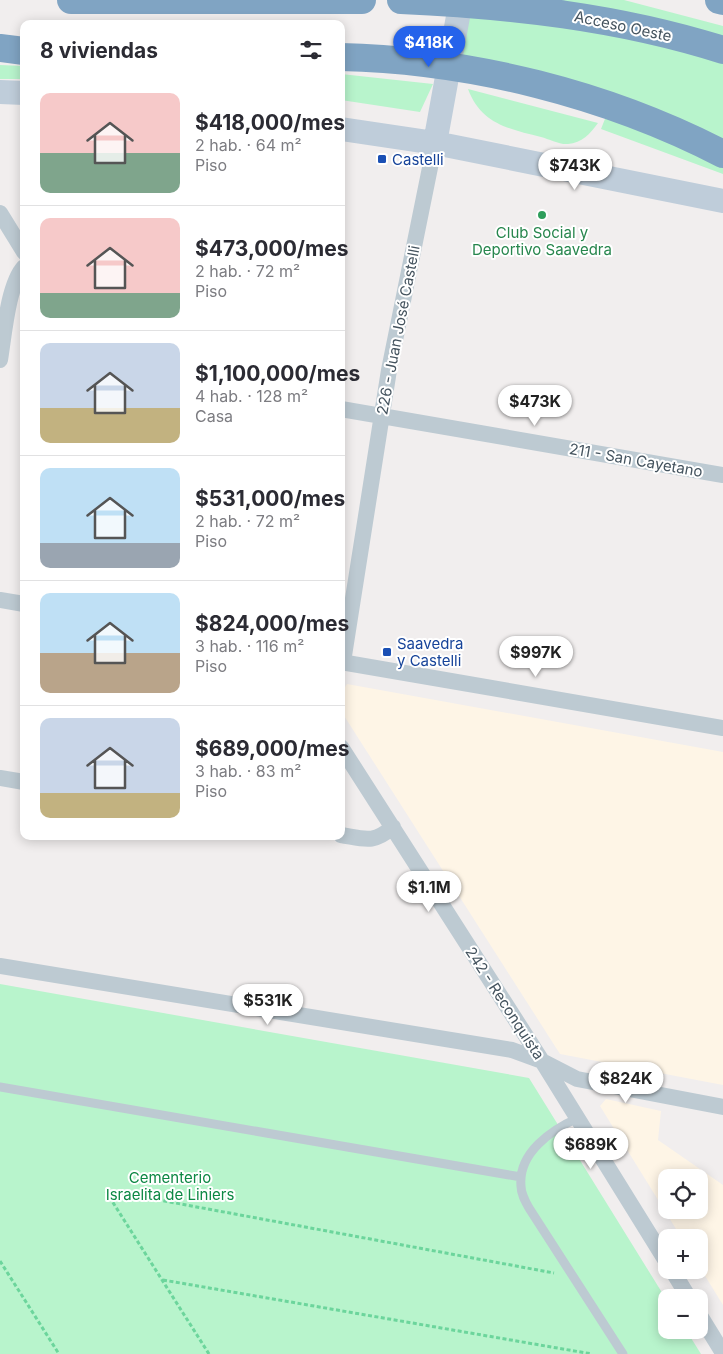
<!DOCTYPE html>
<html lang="es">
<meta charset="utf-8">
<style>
body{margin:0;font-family:Inter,sans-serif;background:#f7f7f7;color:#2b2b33;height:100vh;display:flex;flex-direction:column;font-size:19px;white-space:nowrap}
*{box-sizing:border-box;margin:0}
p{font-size:16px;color:#7c7c81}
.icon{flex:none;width:28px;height:28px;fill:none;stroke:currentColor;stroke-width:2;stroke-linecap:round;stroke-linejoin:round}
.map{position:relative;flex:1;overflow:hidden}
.side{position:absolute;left:20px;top:20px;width:325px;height:820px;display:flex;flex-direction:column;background:#fff;border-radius:10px;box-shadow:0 2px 12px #0003}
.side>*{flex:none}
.buttons{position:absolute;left:658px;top:1169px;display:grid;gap:10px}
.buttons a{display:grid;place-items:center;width:50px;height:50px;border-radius:10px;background:#fff;box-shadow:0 2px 12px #0003;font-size:25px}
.price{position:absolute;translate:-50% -42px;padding:0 11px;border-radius:18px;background:#fff;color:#222;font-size:16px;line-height:32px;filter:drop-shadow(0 1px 2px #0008)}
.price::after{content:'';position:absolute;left:50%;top:30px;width:15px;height:11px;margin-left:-8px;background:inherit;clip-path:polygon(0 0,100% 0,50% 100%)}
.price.current{background:#2563eb;color:#fff}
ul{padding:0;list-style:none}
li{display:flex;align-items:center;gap:15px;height:125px;padding:0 20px}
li+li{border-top:1px solid #e1e1e2}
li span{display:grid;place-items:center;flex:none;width:140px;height:100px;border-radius:10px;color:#555}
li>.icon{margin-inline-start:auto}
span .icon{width:60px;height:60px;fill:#fffc;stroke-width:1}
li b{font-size:21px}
h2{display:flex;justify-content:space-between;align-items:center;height:60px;padding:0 20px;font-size:21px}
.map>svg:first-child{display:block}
</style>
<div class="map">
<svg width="723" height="1354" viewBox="0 0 723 1354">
<rect width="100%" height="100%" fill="#f1eeee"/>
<path fill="#fef5e6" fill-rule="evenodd" d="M347,684L723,752V1085L560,1054L341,711V693Z
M606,1099L661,1111L658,1140L723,1185V1305L699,1266V1238L681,1237L600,1106ZM666,1178H699V1210H666Z"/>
<path fill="#b8f4cc" d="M467,0H624L723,26V174L601,129L614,96L563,77L456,57Z
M0,65L24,66V79H0Z
M341,74L433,84L420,112L341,100Z
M468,89L598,123C590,134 582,143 568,144C560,145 549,139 541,137C509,129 481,124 468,89Z
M0,984L529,1078L666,1299V1330H686L701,1354H0Z"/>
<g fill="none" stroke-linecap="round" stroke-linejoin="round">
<path stroke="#6cd59c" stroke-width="3" stroke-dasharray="4 2.5" stroke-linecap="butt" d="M0,1261L59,1354
M163,1280L592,1354
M209,1354L105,1190L554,1273"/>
<path stroke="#bdcad2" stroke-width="9" d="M0,1087L521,1177
M578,1118C551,1130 518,1153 521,1186C521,1194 525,1201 529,1208L623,1354"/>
<path stroke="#bdcad2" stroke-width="16" d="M0,213L24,252
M0,360C4,336 8,284 24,267
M341,409L723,475
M0,600L24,604
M341,662L723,728
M343,662L389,370L435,143
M341,747L542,1061L666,1261
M0,778L24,782
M341,835C365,839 373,844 393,827
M0,966L512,1050L542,1061L577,1079L723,1107
M672,1270L689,1298
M699,1314L723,1353"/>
<path stroke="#bfcdda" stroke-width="24" d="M0,92L24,93
M341,129L435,143L723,201
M435,143L461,0"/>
<path stroke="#80a4c3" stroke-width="28" d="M71,0H362
M401,0C510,5 619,17 723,50
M719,0L723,1
M0,48L24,51
M341,57C471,60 607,94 723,154"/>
</g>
<g fill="#1a4fb4" stroke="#fff" stroke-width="2">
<rect x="377" y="154" width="10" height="10" rx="2.5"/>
<rect x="382" y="647" width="10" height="10" rx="2.5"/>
</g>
<circle fill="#2e9e5b" stroke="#fff" stroke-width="2" cx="542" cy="215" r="5"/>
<g text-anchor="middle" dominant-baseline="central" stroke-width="4" stroke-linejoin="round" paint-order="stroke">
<g font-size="15" fill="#44535e" stroke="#fff">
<text transform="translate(623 26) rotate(12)">Acceso Oeste</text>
<text transform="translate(398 330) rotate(-79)">226 - Juan José Castelli</text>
<text transform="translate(636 460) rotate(10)">211 - San Cayetano</text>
<text transform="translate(505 1003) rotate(57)">242 - Reconquista</text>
</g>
<g font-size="15" fill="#164399" stroke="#fff" text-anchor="start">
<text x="392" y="159">Castelli</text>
<text x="397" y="643">Saavedra<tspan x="397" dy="17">y Castelli</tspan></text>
</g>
<g font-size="15" fill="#27864d" stroke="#fff">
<text x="542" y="232">Club Social y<tspan x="542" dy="17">Deportivo Saavedra</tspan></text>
</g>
<g font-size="15" fill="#0d8844" stroke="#fff">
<text x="170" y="1177">Cementerio<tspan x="170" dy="17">Israelita de Liniers</tspan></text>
</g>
</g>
</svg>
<div class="buttons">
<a><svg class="icon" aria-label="locate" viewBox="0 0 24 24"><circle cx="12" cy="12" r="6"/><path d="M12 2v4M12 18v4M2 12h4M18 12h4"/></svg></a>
<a>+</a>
<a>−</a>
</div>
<b class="price current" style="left:429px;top:68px">$418K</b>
<b class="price" style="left:575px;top:191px">$743K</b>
<b class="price" style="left:535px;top:427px">$473K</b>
<b class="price" style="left:536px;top:678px">$997K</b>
<b class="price" style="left:429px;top:913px">$1.1M</b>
<b class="price" style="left:268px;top:1026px">$531K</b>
<b class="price" style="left:626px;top:1104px">$824K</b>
<b class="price" style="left:591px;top:1170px">$689K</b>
<section class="side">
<h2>8 viviendas<svg class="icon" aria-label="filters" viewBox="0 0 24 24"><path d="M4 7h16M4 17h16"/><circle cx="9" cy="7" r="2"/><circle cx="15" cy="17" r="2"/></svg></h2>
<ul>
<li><span style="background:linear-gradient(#f6c9c9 60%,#7fa58c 0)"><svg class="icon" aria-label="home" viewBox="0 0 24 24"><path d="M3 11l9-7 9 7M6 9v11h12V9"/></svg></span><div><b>$418,000/mes</b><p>2 hab. · 64 m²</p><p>Piso</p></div></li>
<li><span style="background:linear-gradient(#f6c9c9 75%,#7fa58c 0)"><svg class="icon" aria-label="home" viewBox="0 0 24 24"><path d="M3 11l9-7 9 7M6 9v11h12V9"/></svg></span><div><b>$473,000/mes</b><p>2 hab. · 72 m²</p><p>Piso</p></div></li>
<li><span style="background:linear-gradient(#c9d6e8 65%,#c2b280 0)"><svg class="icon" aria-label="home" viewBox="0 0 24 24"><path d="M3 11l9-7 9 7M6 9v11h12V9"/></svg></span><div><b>$1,100,000/mes</b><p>4 hab. · 128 m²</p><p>Casa</p></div></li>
<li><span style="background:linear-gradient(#bfe0f5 75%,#9aa5b1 0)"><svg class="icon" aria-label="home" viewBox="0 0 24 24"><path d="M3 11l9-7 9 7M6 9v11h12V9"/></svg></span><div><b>$531,000/mes</b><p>2 hab. · 72 m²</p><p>Piso</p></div></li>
<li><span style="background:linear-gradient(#bfe0f5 60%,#b9a48a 0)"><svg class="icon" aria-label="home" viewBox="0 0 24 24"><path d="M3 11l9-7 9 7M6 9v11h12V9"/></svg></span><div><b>$824,000/mes</b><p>3 hab. · 116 m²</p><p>Piso</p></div></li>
<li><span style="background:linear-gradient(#c9d6e8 75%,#c2b280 0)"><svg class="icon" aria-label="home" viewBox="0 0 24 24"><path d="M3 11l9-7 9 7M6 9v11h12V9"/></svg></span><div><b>$689,000/mes</b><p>3 hab. · 83 m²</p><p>Piso</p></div></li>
</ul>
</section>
</div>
